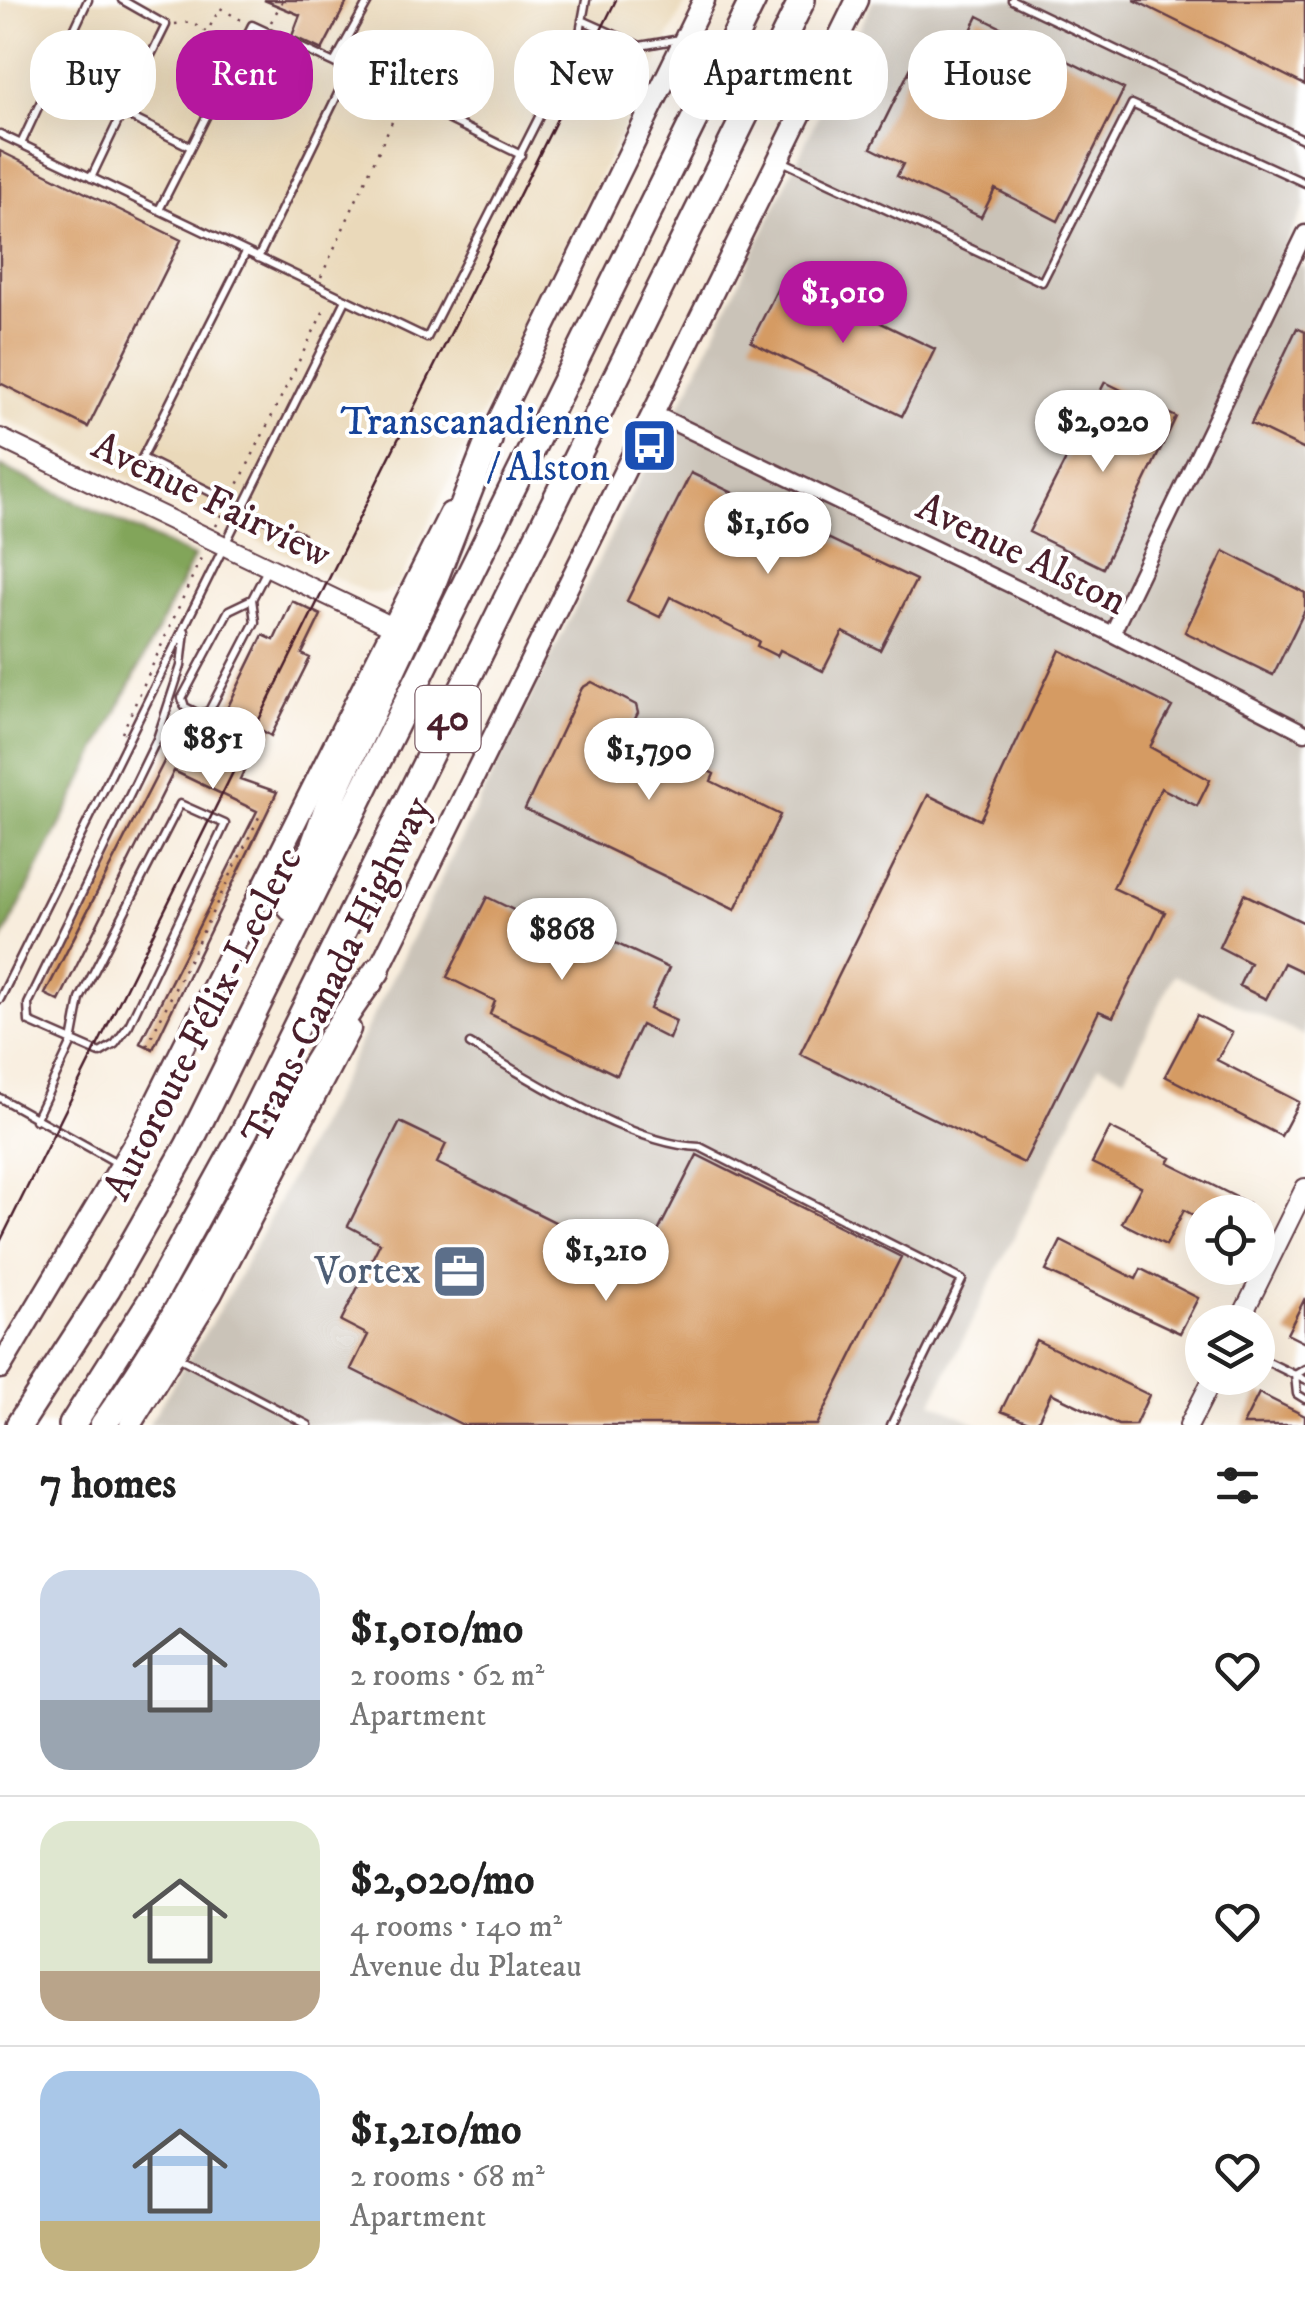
<!DOCTYPE html>
<meta charset="utf-8">
<style>
body{margin:0;font-family:"IM FELL DW Pica",serif;background:#f6f6f6;color:#222;height:100vh;display:flex;flex-direction:column;font-size:38px;white-space:nowrap}
*{box-sizing:border-box;margin:0}
p{font-size:32px;color:#767676}
.icon{flex:none;width:55px;height:55px;fill:none;stroke:currentColor;stroke-width:2;stroke-linecap:round;stroke-linejoin:round}
.map{position:relative;height:1425px;overflow:hidden}
.sheet{display:flex;flex-direction:column;background:#fff;flex:1}
.sheet>*{flex:none}
.banner{position:absolute;left:30px;top:30px;width:1245px;height:90px;display:flex;gap:20px}
.buttons{position:absolute;left:1185px;top:1195px;display:grid;gap:20px}
.buttons a{display:grid;place-items:center;width:90px;height:90px;border-radius:50%;background:#fff;box-shadow:0 10px 40px #0002;font-size:50px}
.price{position:absolute;translate:-50% -85px;padding:0 22px;border-radius:35px;background:#fff;color:#222;font-size:32px;line-height:65px;filter:drop-shadow(0 2px 5px #0008)}
.price::after{content:'';position:absolute;left:50%;top:60px;width:30px;height:22px;margin-left:-15px;background:inherit;clip-path:polygon(0 0,100% 0,50% 100%)}
.price.current{background:#b5179e;color:#fff}
ul{padding:0;list-style:none}
li{display:flex;align-items:center;gap:30px;height:250px;padding:0 40px}
li+li{border-top:2px solid #e0e0e0}
li span{display:grid;place-items:center;flex:none;width:280px;height:200px;border-radius:30px;color:#555}
li>.icon{margin-inline-start:auto}
span .icon{width:120px;height:120px;fill:#fffc;stroke-width:1}
li b{font-size:42px}
h2{display:flex;justify-content:space-between;align-items:center;height:120px;padding:0 40px;font-size:42px}
.pill{padding:0 35px;border-radius:40px;background:#fff;box-shadow:0 10px 40px #0002;font-size:35px;line-height:90px}
.pill.current{background:#b5179e;color:#fff}
.map>svg:first-child{display:block}
</style>
<div class="map">
<svg width="1305" height="1425" viewBox="0 0 1305 1425">
<rect width="100%" height="100%" fill="#fff"/>
<filter id="ink" filterUnits="userSpaceOnUse"><feTurbulence type="fractalNoise" baseFrequency=".01" numOctaves="2"/><feDisplacementMap in="SourceGraphic" scale="20" xChannelSelector="R" yChannelSelector="G"/><feConvolveMatrix kernelMatrix="1 2 1 2 8 2 1 2 1" color-interpolation-filters="sRGB"/></filter>
<filter id="wash" filterUnits="userSpaceOnUse"><feTurbulence type="fractalNoise" baseFrequency=".0048" numOctaves="4" result="noise"/><feDisplacementMap in="SourceGraphic" scale="40" xChannelSelector="R" yChannelSelector="G"/><feGaussianBlur stdDeviation="2.25" result="paint"/><feColorMatrix in="noise" values="0 0 0 0 0 0 0 0 0 0 0 0 0 0 0 0 0 1.4 0 .05"/><feComposite in="paint" operator="in"/></filter>
<g filter="url(#wash)">
<rect width="100%" height="100%" fill="#f8eddd"/>
<path fill="#ead9ba" d="M0,0H687L397,587L383,594L367,593L0,416Z"/>
<path fill="#cac3b8" d="M873,0H1305V206L1281,256L1305,267V1036L1174,975L1125,1077L1099,1065L932,1402L979,1425H148L232,1289L338,1087L635,487L687,392Z"/>
<path fill="#82a55a" stroke="#666242" stroke-width="2.5" d="M0,466L194,557L0,945Z"/>
<g id="blocks">
<path fill="#d59b64" d="M264,0H348L322,50L292,36L300,15Z
M1134,0H1305V85Z
M978,16L1124,89L1058,221L995,189L981,217L897,176L903,164L871,148L925,39L959,55Z
M0,151L181,240L88,427L0,383Z
M784,276L935,349L902,416L751,342Z
M1297,328L1305,332V450L1251,424Z
M1105,382L1176,417L1103,568L1029,532Z
M691,473L916,580L880,650L843,632L823,671L780,650L777,656L757,646L759,641L670,597L660,617L627,601Z
M1224,551L1305,593V610L1273,675L1185,632Z
M292,601L321,615L302,654L310,658L271,736L263,731L240,779L277,792L153,1049L140,1043L257,811L174,771L59,1001L45,994L172,746L212,765L234,717L225,713L263,635L274,640Z
M1060,650L1172,707L1150,747L1210,780L1197,806L1161,788L1113,888L1165,912L1113,1017L1099,1011L1024,1163L800,1054L928,795L980,820Z
M592,682L636,705L638,713L625,739L666,759L670,751L714,774L711,781L780,815L735,910L525,809L582,688Z
M1244,894L1305,923V973L1284,963L1266,999L1239,986L1250,963L1219,947Z
M487,897L536,921L543,909L669,968L650,1009L676,1021L669,1039L641,1025L617,1075L490,1014L495,1001L447,977Z
M1197,1015L1232,1033L1217,1060L1299,1102L1281,1136L1165,1076Z
M400,1122L446,1144L437,1163L641,1265L697,1155L901,1257L817,1425H463L351,1369L368,1335L341,1321L380,1243L348,1226Z
M1110,1128L1171,1158L1168,1163L1248,1203L1243,1212H1202V1220L1184,1210L1166,1245L1122,1223L1141,1187L1092,1163Z
M1061,1241L1136,1279L1141,1269L1198,1298L1180,1333L1046,1271Z
M1305,1298V1343L1287,1334Z
M1036,1340L1149,1395L1135,1425H1118L1051,1393L1036,1425L1001,1411Z
M1259,1393L1305,1416V1425H1243Z"/>
</g>
</g>
<g filter="url(#ink)">
<use href="#blocks" fill-opacity="0" stroke="#643e46" stroke-width="2.5"/>
<g fill="none" stroke-linecap="round" stroke-linejoin="round">
<defs>
<path id="service" d="M122,0L166,25L122,113L191,147L252,25L334,63L369,0
M1012,0L1305,140
M582,20L640,46L680,39
M579,38L631,65L650,101
M334,63L521,155
M0,134L427,338L579,38L586,0
M21,144L88,0
M784,162L1042,282L1132,104L1305,183
M91,178L122,113
M159,210L191,147
M246,252L142,458L300,536
M258,258L349,71
M252,599L229,610L182,698L185,707L199,714L209,711L255,622L252,599L268,568
M0,999L346,300
M470,1044C530,1079 631,1145 700,1147L962,1280L891,1425
M0,1098L117,1163
M35,1120L72,1042L80,999L180,804L225,824L129,1025L115,1044L100,1053L29,1022L28,1004L157,739L181,666L185,631
M176,1356L308,1425
M1258,1357L1305,1380
M1305,1369L1295,1375L1297,1394L1305,1399"/>
<path id="minor" d="M653,413L1112,634L1305,733
M1112,634L1305,233"/>
<path id="tertiary" d="M0,438L391,626
M1239,1322L1305,1188
M1189,1425L1213,1378"/>
<path id="secondary" d="M483,452L704,0
M371,985L857,0
M0,1368L138,1137L450,513
M130,1425L211,1295L350,1029"/>
<path id="motorway" d="M291,908L328,806L431,588L489,440
M19,1425L107,1289L188,1146L753,0
M72,1425L155,1294L245,1130L802,0
M103,1425C208,1281 271,1114 377,971"/>
</defs>
<use href="#service" stroke="#643e46" stroke-width="11"/>
<use href="#minor" stroke="#643e46" stroke-width="19"/>
<use href="#tertiary" stroke="#643e46" stroke-width="22"/>
<use href="#secondary" stroke="#643e46" stroke-width="25"/>
<use href="#motorway" stroke="#643e46" stroke-width="30"/>
<path stroke="#643e46" stroke-width="2.5" stroke-dasharray="2.5 8" stroke-linecap="butt" d="M271,22L283,0
M175,24L192,22L207,32L220,8L241,20
M321,277L397,111
M234,493L326,306
M216,526L224,511
M122,733L204,551
M169,739L209,730L214,720
M174,740L228,746
M147,1046L261,813"/>
<use href="#service" stroke="#fff" stroke-width="6"/>
<use href="#minor" stroke="#fff" stroke-width="14"/>
<use href="#tertiary" stroke="#fff" stroke-width="18"/>
<use href="#secondary" stroke="#fff" stroke-width="20"/>
<use href="#motorway" stroke="#fff" stroke-width="25"/>
<path stroke="#4a1f2b" stroke-width="2.5" d="M0,1242L616,0"/>
</g>
</g>
<defs>
<symbol id="bus-square" viewBox="-11 -11 22 22"><rect x="-9" y="-9" width="18" height="18" rx="4" fill="#1a4fb4" stroke="#fff"/><path d="M-5-6H5V4H4V6H2V4H-2V6H-4V4H-5ZM-3.5-4V0h7V-4ZM-3.5 1.2v1.5H-2V1.2ZM2 1.2v1.5H3.5V1.2Z" fill="#fff"/></symbol>
<symbol id="office-square" viewBox="-11 -11 22 22"><rect x="-9" y="-9" width="18" height="18" rx="4" fill="#5c6f8a" stroke="#fff"/><path d="M-6-3h4V-5.5h4V-3h4V5H-6ZM-1-4.5V-3h2v-1.5ZM-6 0V1H6V0Z" fill="#fff"/></symbol>
</defs>
<g fill-rule="evenodd">
<use href="#bus-square" x="618" y="414" width="63" height="63"/>
<use href="#office-square" x="428" y="1240" width="63" height="63"/>
</g>
<g text-anchor="middle" dominant-baseline="central" stroke-width="8" stroke-linejoin="round" paint-order="stroke">
<rect fill="#fff" stroke="#80626b" stroke-width="2.5" x="415.5" y="686" width="65" height="66" rx="8"/>
<g font-size="38" font-weight="bold" fill="#4a1f2b">
<text x="448" y="719">40</text>
</g>
<g font-size="40" fill="#164399" stroke="#fff" text-anchor="end">
<text x="610" y="423">Transcanadienne<tspan x="610" dy="46">/ Alston</tspan></text>
</g>
<g font-size="40" fill="#4a1f2b" stroke="#fff">
<text transform="translate(211 501) rotate(26)">Avenue Fairview</text>
<text transform="translate(1021 555) rotate(26)">Avenue Alston</text>
<text transform="translate(338 971) rotate(-64)">Trans-Canada Highway</text>
<text transform="translate(204 1024) rotate(-63)">Autoroute Félix-Leclerc</text>
</g>
<g font-size="40" fill="#4e5e75" stroke="#fff" text-anchor="end">
<text x="421" y="1272">Vortex</text>
</g>
</g>
</svg>
<div class="buttons">
<a><svg class="icon" aria-label="locate" viewBox="0 0 24 24"><circle cx="12" cy="12" r="6"/><path d="M12 2v4M12 18v4M2 12h4M18 12h4"/></svg></a>
<a><svg class="icon" aria-label="layers" viewBox="0 0 24 24"><path d="M12 4l9 5-9 5-9-5zM3 14l9 5 9-5"/></svg></a>
</div>
<b class="price current" style="left:843px;top:346px">$1,010</b>
<b class="price" style="left:1103px;top:475px">$2,020</b>
<b class="price" style="left:768px;top:577px">$1,160</b>
<b class="price" style="left:213px;top:792px">$851</b>
<b class="price" style="left:649px;top:803px">$1,790</b>
<b class="price" style="left:562px;top:983px">$868</b>
<b class="price" style="left:606px;top:1304px">$1,210</b>
<div class="banner">
<a class="pill">Buy</a>
<a class="pill current">Rent</a>
<a class="pill">Filters</a>
<a class="pill">New</a>
<a class="pill">Apartment</a>
<a class="pill">House</a>
</div>
</div>
<section class="sheet">
<h2>7 homes<svg class="icon" aria-label="filters" viewBox="0 0 24 24"><path d="M4 7h16M4 17h16"/><circle cx="9" cy="7" r="2"/><circle cx="15" cy="17" r="2"/></svg></h2>
<ul>
<li><span style="background:linear-gradient(#c9d6e8 65%,#9aa5b1 0)"><svg class="icon" aria-label="home" viewBox="0 0 24 24"><path d="M3 11l9-7 9 7M6 9v11h12V9"/></svg></span><div><b>$1,010/mo</b><p>2 rooms · 62 m²</p><p>Apartment</p></div><svg class="icon" aria-label="heart" viewBox="0 0 24 24"><path d="M12 20l-8-8c-3-5 5-10 8-4 3-6 11-1 8 4z"/></svg></li>
<li><span style="background:linear-gradient(#dfe7d0 75%,#b9a48a 0)"><svg class="icon" aria-label="home" viewBox="0 0 24 24"><path d="M3 11l9-7 9 7M6 9v11h12V9"/></svg></span><div><b>$2,020/mo</b><p>4 rooms · 140 m²</p><p>Avenue du Plateau</p></div><svg class="icon" aria-label="heart" viewBox="0 0 24 24"><path d="M12 20l-8-8c-3-5 5-10 8-4 3-6 11-1 8 4z"/></svg></li>
<li><span style="background:linear-gradient(#a9c7e8 75%,#c2b280 0)"><svg class="icon" aria-label="home" viewBox="0 0 24 24"><path d="M3 11l9-7 9 7M6 9v11h12V9"/></svg></span><div><b>$1,210/mo</b><p>2 rooms · 68 m²</p><p>Apartment</p></div><svg class="icon" aria-label="heart" viewBox="0 0 24 24"><path d="M12 20l-8-8c-3-5 5-10 8-4 3-6 11-1 8 4z"/></svg></li>
</ul>
</section>
